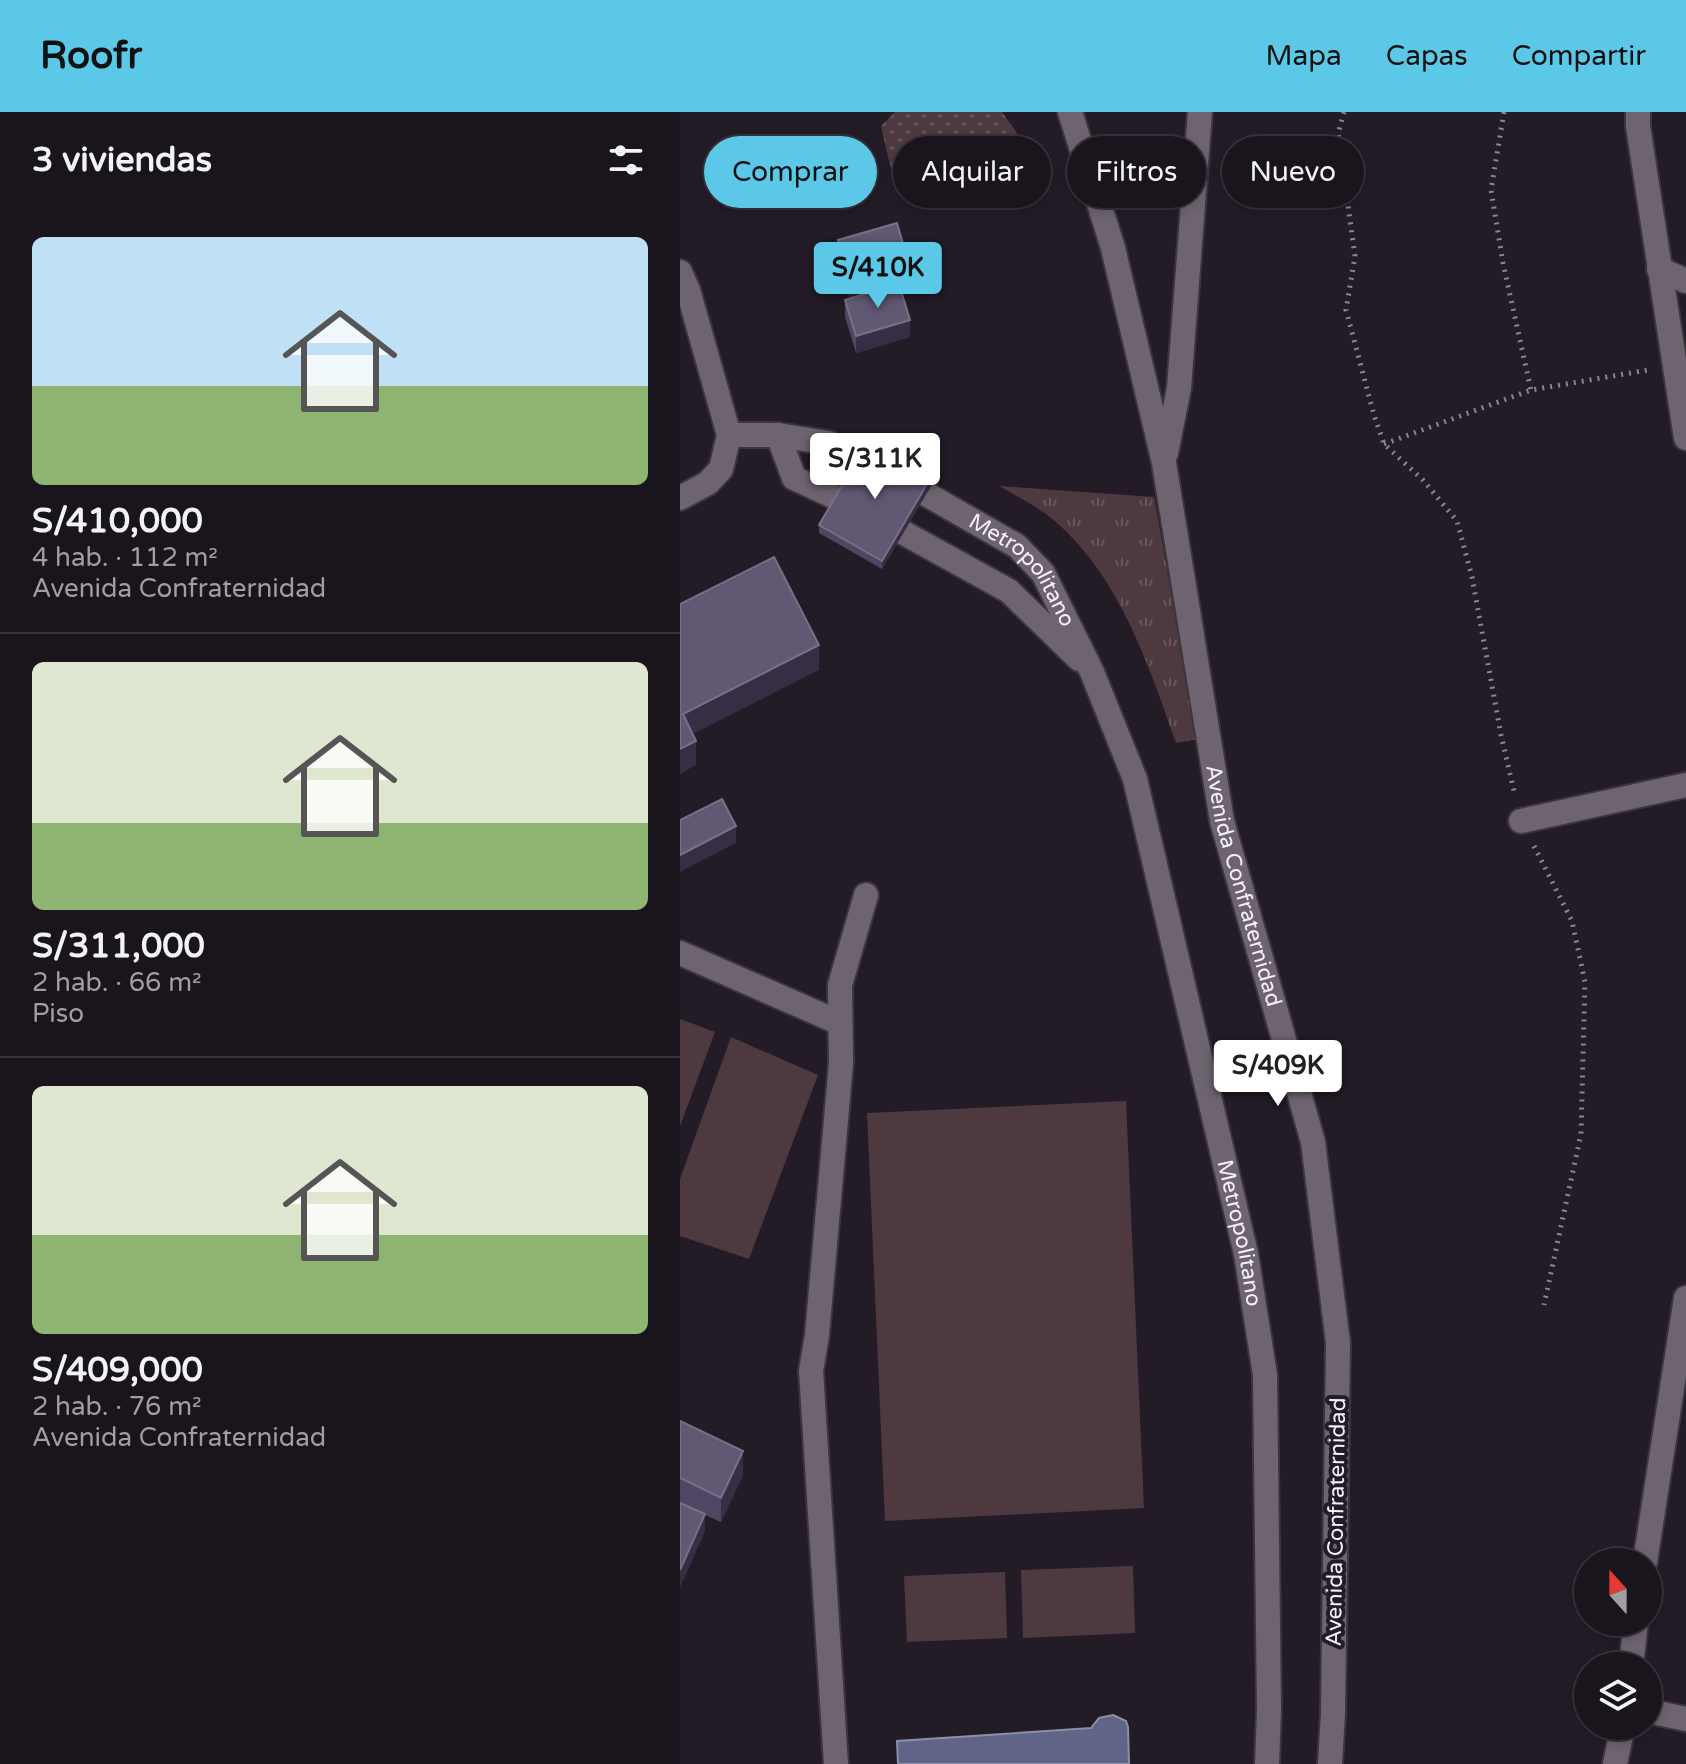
<!DOCTYPE html>
<html lang="es">
<meta charset="utf-8">
<style>
body{margin:0;font-family:"Varela Round",sans-serif;background:#272129;color:#f1f3f6;height:100vh;display:flex;flex-direction:column;font-size:30px;white-space:nowrap}
*{box-sizing:border-box;margin:0}
p{font-size:26px;color:#9f9ea3}
.icon{flex:none;width:44px;height:44px;fill:none;stroke:currentColor;stroke-width:2;stroke-linecap:round;stroke-linejoin:round}
.map{position:relative;flex:1;overflow:hidden}
.details{display:flex;flex-direction:column;background:#1a141c;width:680px}
.details>*{flex:none}
.top-card{position:absolute;left:24px;top:24px;width:760px;height:72px;display:flex;gap:16px}
.needle{width:52px;rotate:339deg}
.controls{position:absolute;left:894px;top:1436px;display:grid;gap:16px}
.controls a{display:grid;place-items:center;width:88px;height:88px;border-radius:50%;background:#1a141c;box-shadow:0 4px 12px #0003,0 0 0 2px #38333b;font-size:40px}
.price{position:absolute;translate:-50% -68px;padding:0 18px;border-radius:8px;background:#fff;color:#222;font-size:26px;line-height:52px;filter:drop-shadow(0 2px 4px #0008)}
.price::after{content:'';position:absolute;left:50%;top:48px;width:24px;height:18px;margin-left:-12px;background:inherit;clip-path:polygon(0 0,100% 0,50% 100%)}
.price.current{background:#5ac8e6;color:#111}
ul{padding:0;list-style:none}
li{display:grid;align-content:center;gap:16px;height:424px;padding:0 32px}
li+li{border-top:2px solid #38333b}
li span{display:grid;place-items:center;height:248px;border-radius:12px;color:#555}
li>.icon{margin-inline-start:auto}
span .icon{width:144px;height:144px;fill:#fffc;stroke-width:1}
li b{font-size:34px}
h2{display:flex;justify-content:space-between;align-items:center;height:96px;padding:0 32px;font-size:34px}
.chip{padding:0 28px;border-radius:36px;background:#1a141c;box-shadow:0 4px 12px #0003,0 0 0 2px #38333b;font-size:28px;line-height:72px}
.chip.current{background:#5ac8e6;color:#111}
header{display:flex;align-items:center;gap:48px;box-sizing:border-box;height:112px;padding:0 40px;background:#5ac8e6;color:#111}
header strong{font-size:38px}
nav{display:flex;gap:44px;margin-inline-start:auto;font-size:28px}
main{display:flex;flex:1;min-height:0}
.map>svg:first-child{display:block}
</style>
<header>
<strong>Roofr</strong>
<nav><a>Mapa</a><a>Capas</a><a>Compartir</a></nav>
</header>
<main>
<section class="details">
<h2>3 viviendas<svg class="icon" aria-label="filters" viewBox="0 0 24 24"><path d="M4 7h16M4 17h16"/><circle cx="9" cy="7" r="2"/><circle cx="15" cy="17" r="2"/></svg></h2>
<ul>
<li><span style="background:linear-gradient(#bfe0f5 60%,#8fb573 0)"><svg class="icon" aria-label="home" viewBox="0 0 24 24"><path d="M3 11l9-7 9 7M6 9v11h12V9"/></svg></span><div><b>S/410,000</b><p>4 hab. · 112 m²</p><p>Avenida Confraternidad</p></div></li>
<li><span style="background:linear-gradient(#dfe7d0 65%,#8fb573 0)"><svg class="icon" aria-label="home" viewBox="0 0 24 24"><path d="M3 11l9-7 9 7M6 9v11h12V9"/></svg></span><div><b>S/311,000</b><p>2 hab. · 66 m²</p><p>Piso</p></div></li>
<li><span style="background:linear-gradient(#dfe7d0 60%,#8fb573 0)"><svg class="icon" aria-label="home" viewBox="0 0 24 24"><path d="M3 11l9-7 9 7M6 9v11h12V9"/></svg></span><div><b>S/409,000</b><p>2 hab. · 76 m²</p><p>Avenida Confraternidad</p></div></li>
</ul>
</section>
<div class="map">
<svg width="1006" height="1652" viewBox="0 0 1006 1652">
<defs>
<pattern id="grass-tufts" width="24" height="20" patternUnits="userSpaceOnUse" patternTransform="scale(2)"><rect width="24" height="20" fill="#4f3940"/><path d="M3 7l-1-3M5 7V3M7 7l1-3M15 17l-1-3M17 17v-4M19 17l1-3" fill="none" stroke="#69565c"/></pattern>
<pattern id="park-dots" width="8" height="8" patternUnits="userSpaceOnUse" patternTransform="scale(2)"><rect width="8" height="8" fill="#4f3940"/><path d="M2 2h.1M6 6h.1" fill="none" stroke="#69565c" stroke-width="1.8" stroke-linecap="round"/></pattern>
</defs>
<rect width="100%" height="100%" fill="#231b26"/>
<path fill="url(#grass-tufts)" d="M319,374L474,385L518,627L496,631C469,554 440,466 376,410C360,396 338,385 319,374Z"/>
<path fill="url(#park-dots)" d="M215,0H322L351,41L213,66L201,14Z"/>
<path fill="#4f3940" d="M0,907L35,920L0,1014Z
M51,925L138,963L69,1147L0,1124V1067Z
M446,989L464,1396L205,1409L187,1001Z
M453,1454L455,1521L343,1526L341,1458Z
M325,1460L327,1526L227,1530L224,1464Z"/>
<path fill="#606587" stroke="#8d8ea8" stroke-width="2" d="M433,1603L446,1609L448,1615L449,1652H218L217,1629L411,1616L419,1606Z"/>
<g fill="none" stroke-linecap="round" stroke-linejoin="round">
<defs>
<g id="minor">
<path id="s1" d="M390,0L433,136L484,351L542,709L633,1030L658,1231L653,1601L650,1652"/>
<path d="M958,0V14L1006,326"/>
<path d="M979,157L1006,169"/>
<path d="M0,160L8,178L49,323H98L148,331L181,348"/>
<path d="M98,323L114,366L159,387"/>
<path d="M486,341L499,276L520,0"/>
<path id="s2" d="M246,382L337,434L363,461L412,560L455,667L566,1142L585,1263L589,1598L587,1652"/>
<path d="M0,386L28,371L41,357L49,323"/>
<path d="M224,421L329,479L399,547"/>
<path d="M841,709L1006,673"/>
<path d="M0,841L160,911"/>
<path d="M965,1450L1006,1186"/>
<path d="M951,1554L956,1510"/>
<path d="M968,1599L1006,1607"/>
<path d="M156,1652L131,1259L137,1223L161,951L160,873L186,783"/>
<path d="M935,1652L943,1614"/>
</g>
</defs>
<use href="#minor" stroke="#3b353d" stroke-width="28"/>
<path stroke="#8c858e" stroke-width="5" stroke-dasharray="2 6" stroke-linecap="butt" d="M664,0L658,22L675,144L666,198L694,303L704,332L743,368L777,409L792,465L821,623L835,683
M824,0L811,78L823,151L851,278
M704,332L851,278L968,258
M854,734L892,809L905,870L901,1022L864,1193"/>
<use href="#minor" stroke="#6e6470" stroke-width="24"/>
</g>
<path fill="#504664" d="M158,128L229,169L219,172L230,225L176,241L165,205V188L170,187L158,145Z
M251,374L202,457L139,421V413Z
M0,1309L63,1363L41,1410L25,1403V1419L0,1475Z"/>
<path fill="#372d45" d="M229,152V169L170,187V170Z
M230,208V225L176,241V224Z
M251,365V374L202,457V449Z
M139,533V558L3,627V602Z
M16,629V653L0,662V637Z
M56,714V731L0,760V743Z
M63,1339V1363L41,1410V1386Z
M25,1402V1419L0,1475V1458Z"/>
<path fill="#625874" stroke="#797088" stroke-width="2" d="M217,111L229,152L170,170L158,128Z
M219,172L230,208L176,224L165,188Z
M188,329L251,365L202,449L139,413Z
M94,445L139,533L3,602L16,629L0,637V492Z
M42,687L56,714L0,743V708Z
M0,1309L63,1339L41,1386L0,1366Z
M0,1391L25,1402L0,1458Z"/>
<g text-anchor="middle" dominant-baseline="central" stroke-width="8" stroke-linejoin="round" paint-order="stroke">
<g font-size="22" fill="#f5eff6" stroke="#231b26">
<text stroke="none"><textPath href="#s2" startOffset="126">Metropolitano</textPath></text>
<text stroke="none"><textPath href="#s1" startOffset="794">Avenida Confraternidad</textPath></text>
<text stroke="none"><textPath href="#s2" startOffset="834">Metropolitano</textPath></text>
<text transform="translate(656 1410) rotate(-89)">Avenida Confraternidad</text>
</g>
</g>
</svg>
<div class="controls">
<a><svg class="needle" viewBox="-14 -14 28 28"><path d="M0-13l5 13h-10z" fill="#e53935"/><path d="M0 13l5-13h-10z" fill="#9f9ea3"/></svg></a>
<a><svg class="icon" aria-label="layers" viewBox="0 0 24 24"><path d="M12 4l9 5-9 5-9-5zM3 14l9 5 9-5"/></svg></a>
</div>
<b class="price current" style="left:198px;top:198px">S/410K</b>
<b class="price" style="left:195px;top:389px">S/311K</b>
<b class="price" style="left:598px;top:996px">S/409K</b>
<div class="top-card">
<a class="chip current">Comprar</a>
<a class="chip">Alquilar</a>
<a class="chip">Filtros</a>
<a class="chip">Nuevo</a>
</div>
</div>
</main>
